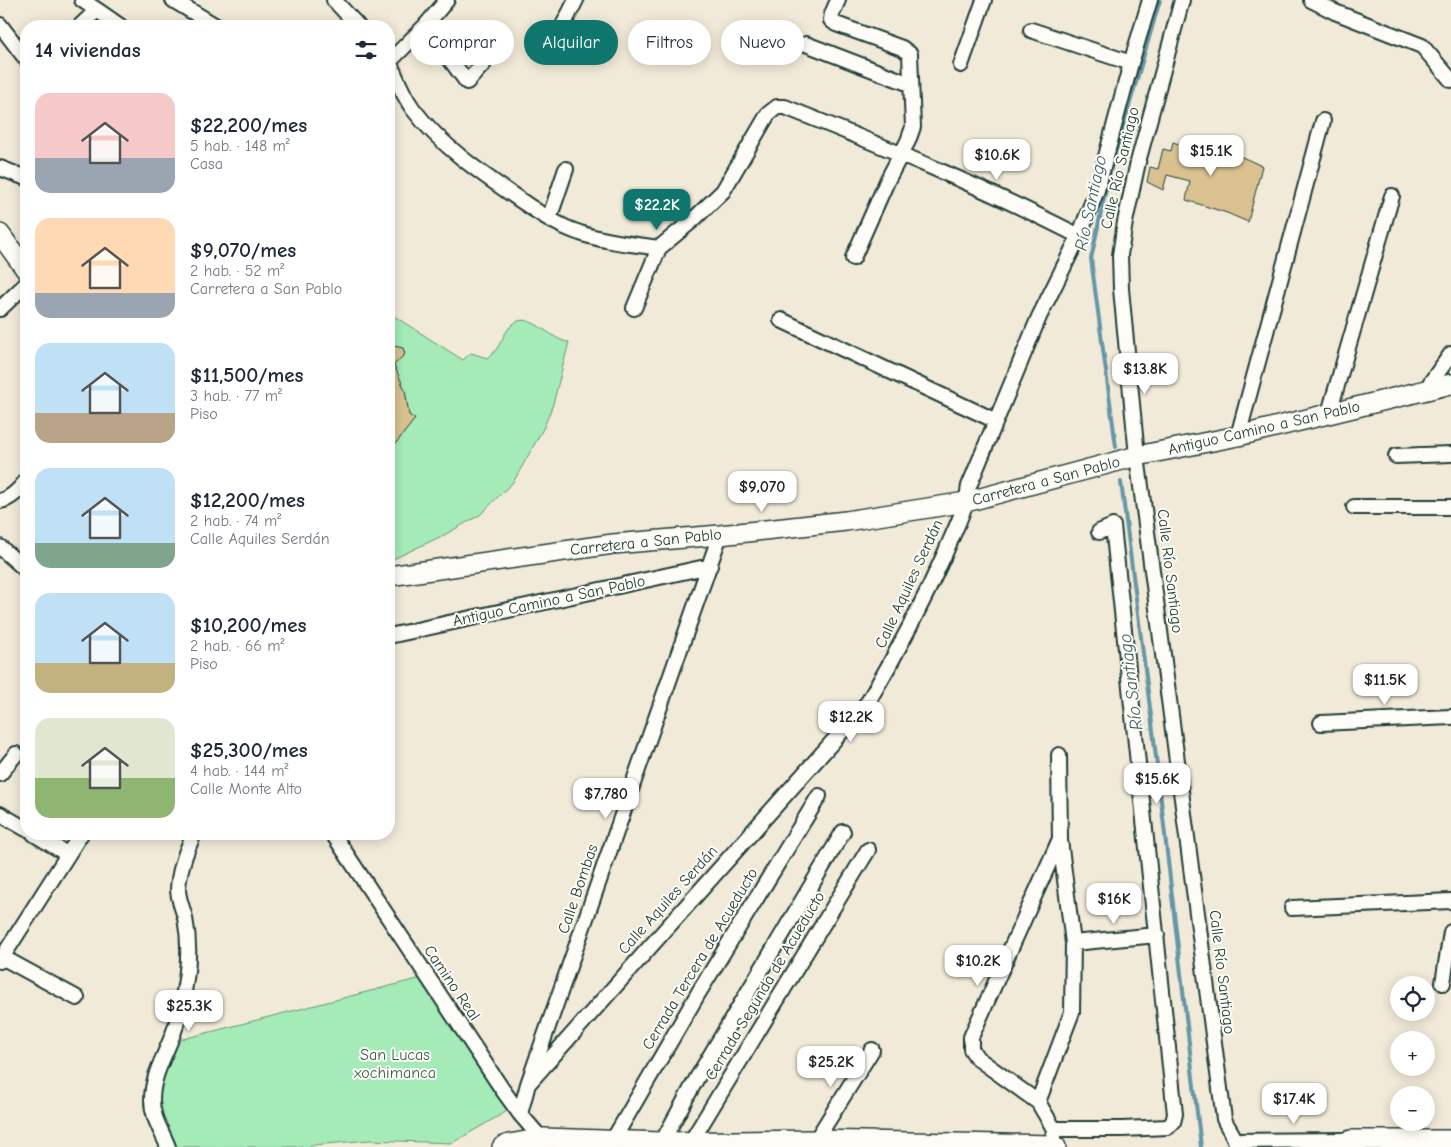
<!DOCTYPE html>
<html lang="es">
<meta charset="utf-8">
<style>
body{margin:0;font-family:"Comic Neue",sans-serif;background:#f6f6f7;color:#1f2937;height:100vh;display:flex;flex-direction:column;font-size:19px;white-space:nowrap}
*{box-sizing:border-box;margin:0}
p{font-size:16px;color:#747a83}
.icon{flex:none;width:28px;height:28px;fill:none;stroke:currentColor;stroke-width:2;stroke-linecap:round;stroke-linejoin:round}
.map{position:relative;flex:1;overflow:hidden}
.drawer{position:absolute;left:20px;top:20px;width:375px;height:820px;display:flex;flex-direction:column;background:#fff;border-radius:20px;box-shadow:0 2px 12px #0003}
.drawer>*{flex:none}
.guide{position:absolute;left:410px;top:20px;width:475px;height:45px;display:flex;gap:10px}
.fabs{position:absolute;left:1390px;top:976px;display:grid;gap:10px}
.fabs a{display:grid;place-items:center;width:45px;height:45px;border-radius:50%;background:#fff;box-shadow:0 2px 12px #0003;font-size:25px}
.price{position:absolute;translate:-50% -42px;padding:0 11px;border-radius:10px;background:#fff;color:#222;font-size:16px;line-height:32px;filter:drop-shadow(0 1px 2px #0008)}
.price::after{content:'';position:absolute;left:50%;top:30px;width:15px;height:11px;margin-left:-8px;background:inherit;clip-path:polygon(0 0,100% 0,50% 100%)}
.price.on{background:#0f766e;color:#fff}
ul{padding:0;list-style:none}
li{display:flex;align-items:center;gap:15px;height:125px;padding:0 15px}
li span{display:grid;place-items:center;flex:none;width:140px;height:100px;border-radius:15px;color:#555}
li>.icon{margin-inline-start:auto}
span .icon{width:60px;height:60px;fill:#fffc;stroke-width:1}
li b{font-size:21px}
h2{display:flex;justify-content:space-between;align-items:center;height:60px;padding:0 15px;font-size:21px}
.pill{padding:0 18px;border-radius:22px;background:#fff;box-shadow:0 2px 12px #0003;font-size:18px;line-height:45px}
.pill.on{background:#0f766e;color:#fff}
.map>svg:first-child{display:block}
</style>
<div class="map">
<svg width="1451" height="1147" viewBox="0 0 1451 1147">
<rect width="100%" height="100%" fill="#f2ead8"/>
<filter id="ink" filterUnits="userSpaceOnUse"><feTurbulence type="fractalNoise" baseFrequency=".02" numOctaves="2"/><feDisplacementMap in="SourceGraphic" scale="10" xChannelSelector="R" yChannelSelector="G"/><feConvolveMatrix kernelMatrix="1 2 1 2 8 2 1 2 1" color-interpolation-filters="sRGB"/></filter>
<g filter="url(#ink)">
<path fill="#a5ebb8" stroke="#629476" d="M389,313L463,360L471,353L487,358C501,351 502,330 516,322C531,313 554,342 569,342L553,404L544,427L514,481L480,515L446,534L389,561Z
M429,976L516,1106L452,1143L369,1140L314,1145L309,1147H173L156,1114L159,1081L175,1041Z"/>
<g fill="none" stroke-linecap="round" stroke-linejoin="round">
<path stroke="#6596a7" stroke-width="4" d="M1116,447L1091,259L1109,175L1160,0
M1121,482L1153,731L1201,1147"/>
</g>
<path fill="#d9c190" stroke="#1f3d34" d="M1192,140L1231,152L1262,166L1248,222L1227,213L1186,200L1190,181L1167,175L1163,190L1147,182L1150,167L1158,169L1163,149L1171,151L1173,142L1190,148Z
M389,345L403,348L405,354L394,365L405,390L409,415L415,419L389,452Z"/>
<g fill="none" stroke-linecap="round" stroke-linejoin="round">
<defs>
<path id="street" d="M82,0L97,10
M173,0L216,26
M334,0L358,26
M838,0L832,14L831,20L836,24L902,48L910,54L913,127L908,141L888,179L853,258
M1182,0L1138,162L1125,222L1120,255L1121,289L1137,456L1224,1119C1228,1129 1236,1137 1237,1147
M1311,0L1335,12L1422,46L1451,80
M0,25L26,59
M80,26L97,10L120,26
M425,26L467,82L485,62
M1031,30L1131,63
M806,44L910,84
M551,49L576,0
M389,61C396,77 402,94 413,109C441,146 482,174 520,200C539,213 558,226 580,233C605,242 633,244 659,248L694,219L723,191L768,114L777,107H785C885,147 984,187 1079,236
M389,62L425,26L447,0
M961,65L984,0
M0,168L26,178
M549,219L566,169
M634,308L659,248
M0,309L26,284
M781,320L996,421
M1426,389L1451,354
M1329,413L1392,196
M1238,436L1323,121
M1396,456L1451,454
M0,501C11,499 19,490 26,481
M1354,507H1451
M0,547L26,570
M389,636L710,566
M1321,723L1451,717
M0,774L16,754
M0,814L26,829
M34,834L67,854
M333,834L502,1089L520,1114L546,1144
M1292,908L1451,901
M1073,943L1157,935
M0,956L77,998
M0,961L81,834
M1443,983L1451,932
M528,1084L868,702C897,653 923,603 946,551C955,529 966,509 969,486L1039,317L1079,236L1097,190L1131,63L1150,0
M1038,1102L977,1058L971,1049V1037L1059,841
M520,1114L528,1084L720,535
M1054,1129H1122L1168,1127L1173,1122L1175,1114L1113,526L1099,532
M1053,1138L1054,1129L1038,1102L1072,1012L1073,943L1060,840L1059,755
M613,1140L699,992L819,796
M692,1140L868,850
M1236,1141L1345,1140
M662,1142L697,1078L843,832
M814,1146L816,1140L872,1050
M168,1147C162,1131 152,1118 152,1100C152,1078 163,1059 171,1039C179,1020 183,1000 186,979C189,960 189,938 185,918C183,909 178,899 178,889C179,869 186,851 194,834"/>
<path id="secondary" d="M0,234L26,270
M389,576L613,544L720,535L846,521L966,502L1137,456L1238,436L1451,384
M502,1147L509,1144L543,1138L662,1142L816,1140L1052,1145L1056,1147
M1333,1147L1351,1140H1451"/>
</defs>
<use href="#street" stroke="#1f3d34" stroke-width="18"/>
<use href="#secondary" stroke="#1f3d34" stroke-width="22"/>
<use href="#street" stroke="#fdfcf7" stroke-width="14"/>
<use href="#secondary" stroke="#fdfcf7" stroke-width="19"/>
</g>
</g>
<g text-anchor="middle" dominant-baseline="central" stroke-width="4" stroke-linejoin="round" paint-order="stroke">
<g font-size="16" fill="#1f3d34" stroke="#fdfcf7">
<text transform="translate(1120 168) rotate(-77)">Calle Río Santiago</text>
<text transform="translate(1264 428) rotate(-13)">Antiguo Camino a San Pablo</text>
<text transform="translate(1046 481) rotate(-15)">Carretera a San Pablo</text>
<text transform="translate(646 542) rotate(-6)">Carretera a San Pablo</text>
<text transform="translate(1170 571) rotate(83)">Calle Río Santiago</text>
<text transform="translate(909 584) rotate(-65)">Calle Aquiles Serdán</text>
<text transform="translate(549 601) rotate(-12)">Antiguo Camino a San Pablo</text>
<text transform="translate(578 889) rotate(-71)">Calle Bombas</text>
<text transform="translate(668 900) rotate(-48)">Calle Aquiles Serdán</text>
<text transform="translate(700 959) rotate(-59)">Cerrada Tercera de Acueducto</text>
<text transform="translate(1222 972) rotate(83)">Calle Río Santiago</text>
<text transform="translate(452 983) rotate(56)">Camino Real</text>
<text transform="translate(765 986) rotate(-59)">Cerrada Segunda de Acueducto</text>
</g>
<g font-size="16" fill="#3a604e" stroke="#fdfcf7">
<text x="395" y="1055">San Lucas<tspan x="395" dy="18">xochimanca</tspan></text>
</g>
<g font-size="18" font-style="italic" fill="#3c6264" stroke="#fdfcf7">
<text transform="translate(1091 203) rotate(-78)">Río Santiago</text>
<text transform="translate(1131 682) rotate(-97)">Río Santiago</text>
</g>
</g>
</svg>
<div class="fabs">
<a><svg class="icon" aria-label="locate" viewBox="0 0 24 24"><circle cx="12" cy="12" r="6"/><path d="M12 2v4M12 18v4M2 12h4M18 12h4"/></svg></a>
<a>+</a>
<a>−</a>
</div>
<b class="price" style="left:1211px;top:177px">$15.1K</b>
<b class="price" style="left:997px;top:181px">$10.6K</b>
<b class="price on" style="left:657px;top:231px">$22.2K</b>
<b class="price" style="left:1145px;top:395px">$13.8K</b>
<b class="price" style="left:762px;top:513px">$9,070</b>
<b class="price" style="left:1385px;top:706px">$11.5K</b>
<b class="price" style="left:851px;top:743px">$12.2K</b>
<b class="price" style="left:1157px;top:805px">$15.6K</b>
<b class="price" style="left:606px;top:820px">$7,780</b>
<b class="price" style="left:1114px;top:925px">$16K</b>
<b class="price" style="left:978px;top:987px">$10.2K</b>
<b class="price" style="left:189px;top:1032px">$25.3K</b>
<b class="price" style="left:831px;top:1088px">$25.2K</b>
<b class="price" style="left:1294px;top:1125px">$17.4K</b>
<div class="guide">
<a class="pill">Comprar</a>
<a class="pill on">Alquilar</a>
<a class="pill">Filtros</a>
<a class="pill">Nuevo</a>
</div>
<section class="drawer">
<h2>14 viviendas<svg class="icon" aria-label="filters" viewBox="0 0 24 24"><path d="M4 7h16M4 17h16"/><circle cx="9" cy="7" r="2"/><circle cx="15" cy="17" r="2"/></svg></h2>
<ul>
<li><span style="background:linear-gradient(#f6c9c9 65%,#9aa5b1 0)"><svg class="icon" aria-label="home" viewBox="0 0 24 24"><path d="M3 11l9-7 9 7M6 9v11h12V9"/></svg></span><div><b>$22,200/mes</b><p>5 hab. · 148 m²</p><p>Casa</p></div></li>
<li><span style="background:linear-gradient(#ffd9b3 75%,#9aa5b1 0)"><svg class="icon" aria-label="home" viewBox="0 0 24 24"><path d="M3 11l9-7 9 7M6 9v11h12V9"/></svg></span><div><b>$9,070/mes</b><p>2 hab. · 52 m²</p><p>Carretera a San Pablo</p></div></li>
<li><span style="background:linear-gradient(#bfe0f5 70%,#b9a48a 0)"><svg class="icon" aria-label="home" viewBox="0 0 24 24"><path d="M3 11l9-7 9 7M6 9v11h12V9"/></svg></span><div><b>$11,500/mes</b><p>3 hab. · 77 m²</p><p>Piso</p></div></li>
<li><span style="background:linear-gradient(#bfe0f5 75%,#7fa58c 0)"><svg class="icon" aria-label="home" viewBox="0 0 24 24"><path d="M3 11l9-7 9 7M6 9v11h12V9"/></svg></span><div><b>$12,200/mes</b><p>2 hab. · 74 m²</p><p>Calle Aquiles Serdán</p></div></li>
<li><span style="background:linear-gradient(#bfe0f5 70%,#c2b280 0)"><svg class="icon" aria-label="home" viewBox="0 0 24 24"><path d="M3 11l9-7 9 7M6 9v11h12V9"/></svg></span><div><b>$10,200/mes</b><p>2 hab. · 66 m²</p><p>Piso</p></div></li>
<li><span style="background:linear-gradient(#dfe7d0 60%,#8fb573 0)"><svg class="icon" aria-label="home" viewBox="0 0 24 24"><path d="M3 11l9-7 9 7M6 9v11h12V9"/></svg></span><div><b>$25,300/mes</b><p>4 hab. · 144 m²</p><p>Calle Monte Alto</p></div></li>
</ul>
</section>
</div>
